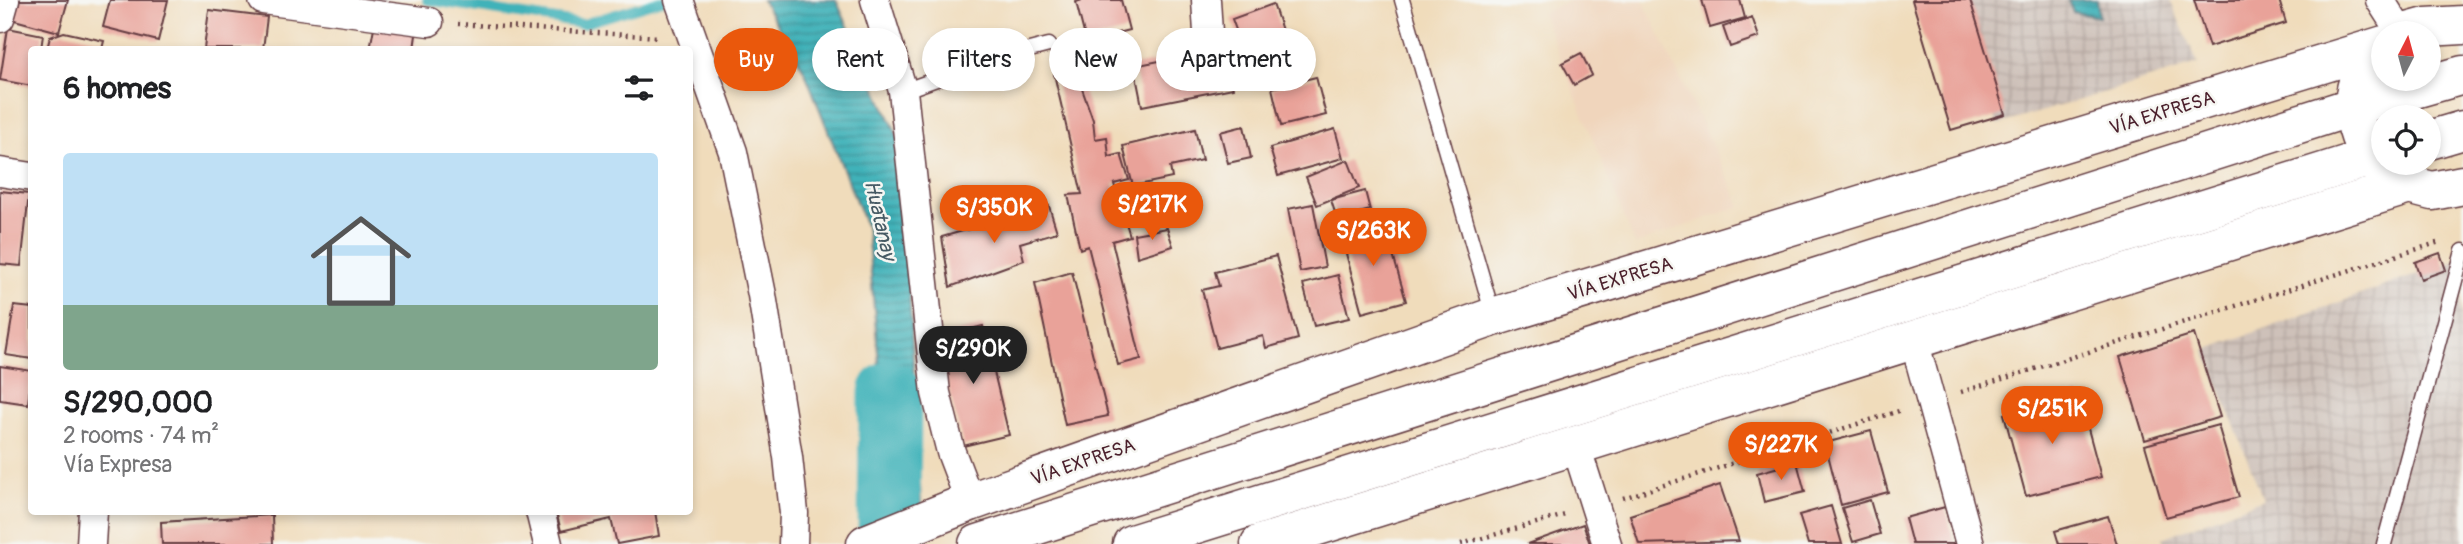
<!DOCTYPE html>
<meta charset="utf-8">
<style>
body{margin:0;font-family:Pangolin,sans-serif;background:#f2f2f2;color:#202124;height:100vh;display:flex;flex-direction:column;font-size:26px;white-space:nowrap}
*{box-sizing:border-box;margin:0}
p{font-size:23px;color:#757577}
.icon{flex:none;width:38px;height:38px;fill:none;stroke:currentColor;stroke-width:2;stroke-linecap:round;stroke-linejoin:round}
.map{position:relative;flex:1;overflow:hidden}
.panel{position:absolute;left:28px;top:46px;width:665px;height:469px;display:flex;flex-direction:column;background:#fff;border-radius:7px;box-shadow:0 4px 10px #0003}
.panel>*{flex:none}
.guide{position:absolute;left:714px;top:28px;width:665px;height:63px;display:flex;gap:14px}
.needle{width:46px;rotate:6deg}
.tools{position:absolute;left:2371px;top:21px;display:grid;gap:14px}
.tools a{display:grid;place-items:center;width:70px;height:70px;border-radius:50%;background:#fff;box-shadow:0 4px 10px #0003;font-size:35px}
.price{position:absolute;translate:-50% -60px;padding:0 16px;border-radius:24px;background:#ea580c;color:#fff;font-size:23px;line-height:46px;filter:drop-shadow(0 2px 4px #0008)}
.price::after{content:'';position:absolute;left:50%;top:42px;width:21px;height:16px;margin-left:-10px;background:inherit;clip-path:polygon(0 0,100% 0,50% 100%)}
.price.selected{background:#222;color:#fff}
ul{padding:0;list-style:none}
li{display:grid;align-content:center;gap:14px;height:371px;padding:0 35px}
li span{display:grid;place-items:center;height:217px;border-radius:7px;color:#555}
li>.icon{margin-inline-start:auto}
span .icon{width:126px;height:126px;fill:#fffc;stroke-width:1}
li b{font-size:30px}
h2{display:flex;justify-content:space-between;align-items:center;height:84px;padding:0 35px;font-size:30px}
.tag{padding:0 24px;border-radius:32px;background:#fff;box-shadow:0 4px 10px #0003;font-size:24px;line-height:63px}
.tag.selected{background:#ea580c;color:#fff}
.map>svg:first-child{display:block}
</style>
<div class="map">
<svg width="2463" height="544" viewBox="0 0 2463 544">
<defs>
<pattern id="industrial-grid" width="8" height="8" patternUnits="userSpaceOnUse" patternTransform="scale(1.75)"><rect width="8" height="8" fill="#cec1b9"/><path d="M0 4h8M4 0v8" fill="none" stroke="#b2a59f"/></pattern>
<pattern id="water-rules" width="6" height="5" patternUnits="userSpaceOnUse" patternTransform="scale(1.75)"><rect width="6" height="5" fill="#41b2b9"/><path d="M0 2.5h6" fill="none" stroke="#389097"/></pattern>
</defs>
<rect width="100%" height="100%" fill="#f6f6f2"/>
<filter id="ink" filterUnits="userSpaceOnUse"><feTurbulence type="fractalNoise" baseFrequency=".0143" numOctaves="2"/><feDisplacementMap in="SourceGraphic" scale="14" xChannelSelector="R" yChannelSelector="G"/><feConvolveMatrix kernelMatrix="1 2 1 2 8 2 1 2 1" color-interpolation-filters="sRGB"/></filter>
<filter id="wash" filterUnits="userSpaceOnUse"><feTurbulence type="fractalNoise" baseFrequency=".00686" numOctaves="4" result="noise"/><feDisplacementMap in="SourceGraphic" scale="28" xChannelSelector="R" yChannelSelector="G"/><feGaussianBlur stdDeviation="1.57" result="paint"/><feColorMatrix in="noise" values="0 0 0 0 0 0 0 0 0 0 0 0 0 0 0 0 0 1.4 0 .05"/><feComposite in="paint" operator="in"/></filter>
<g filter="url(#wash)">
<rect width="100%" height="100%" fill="#f0dcbb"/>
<path fill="#f0d5bc" d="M1571,0H1643L1741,206L1635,244L1542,13Z"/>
<path fill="url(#industrial-grid)" d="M1960,0H2170L2198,64L1997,125Z
M2461,259L2463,544H2166L2162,538L2263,499L2205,350Z"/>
<path fill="url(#water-rules)" stroke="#466872" stroke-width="2" d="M762,0H836L901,143L921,503L927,544H895L867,229L804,70Z
M2068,0H2097L2099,17L2073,12Z"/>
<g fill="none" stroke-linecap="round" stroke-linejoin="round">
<path stroke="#41b2b9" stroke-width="10" d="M427,0L583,24L662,0"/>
<path stroke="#41b2b9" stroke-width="63" d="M889,544L890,393"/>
</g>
<g id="blocks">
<path fill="#e9a299" d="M12,0H68L59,32L7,18Z
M110,0H168L158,41L103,27Z
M1082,0H1121L1129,30L1086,41L1076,2Z
M1702,0H1740L1745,18L1710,28Z
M1912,0H1970L2005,114L1951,130Z
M2194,0H2279L2286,23L2209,47Z
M1273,4L1286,42L1246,57L1232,19Z
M209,10L267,17L263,49H204Z
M1752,17L1759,37L1730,47L1723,27Z
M375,22L417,28L414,49H370Z
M8,28L43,35L41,49H32V86L0,80Z
M64,32L104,41L102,49H47L50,37Z
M1225,48L1233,88L1142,106L1134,66Z
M1581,53L1592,75L1574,85L1562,63Z
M1075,69L1093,120L1095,139L1107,137L1109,157L1121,154L1129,180L1114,184L1130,236L1112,241L1141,359L1118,365L1088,246L1080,249L1068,195L1082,194L1054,74Z
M1316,77L1326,115L1281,126L1272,88Z
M1244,126L1251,158L1228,163L1220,132Z
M1195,129L1202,160L1170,167L1172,178L1133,186L1123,146Z
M1335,129L1343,158L1278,176L1270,148Z
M1348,160L1359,188L1317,205L1306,177Z
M0,191L29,194L21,266L0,264Z
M1365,191L1370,210L1337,219L1331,200Z
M1313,204L1325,267L1300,272L1288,209Z
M1049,206L1057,232L1020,243L1024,260L950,287L942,237Z
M1384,223L1406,301L1362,313L1341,235Z
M1167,228L1173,246L1137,257L1134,234Z
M2440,253L2446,270L2421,279L2415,262Z
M1276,256L1298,339L1266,348L1263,336L1217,348L1202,290L1219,286L1215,272Z
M1072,272L1108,416L1065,425L1035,283Z
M1338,275L1349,318L1314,326L1303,284Z
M14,306L32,308V359L6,355Z
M983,326L1009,435L963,446L936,337Z
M2194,334L2220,417L2145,440L2120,357Z
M0,366L32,371L28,404L0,400Z
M2079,395L2101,477L2026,496L2004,414Z
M2218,425L2239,497L2166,517L2145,445Z
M1871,431L1888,492L1841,505L1825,443Z
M1797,462L1805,492L1764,502L1757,473Z
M1720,485L1739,541L1639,544L1630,515Z
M1870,500L1880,534L1853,542L1842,508Z
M1831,506L1842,544H1808L1799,515Z
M1945,507L1955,544H1912L1905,518Z
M556,511H655L659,536L617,544L611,519L561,531Z
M272,515L273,544H162L161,522Z
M2108,516L2117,544H2059L2055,531Z
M1583,524L1590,544H1527Z"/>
</g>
</g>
<g filter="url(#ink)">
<use href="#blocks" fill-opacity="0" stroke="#633b41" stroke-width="2"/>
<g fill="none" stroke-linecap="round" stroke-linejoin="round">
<defs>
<path id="lane" d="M1402,0L1493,315
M903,91L987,61L1049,45
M2384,544L2463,251"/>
<path id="street" d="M263,0L429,22
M679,0L733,152L762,295L788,457L794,513L793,544
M875,0L903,91L936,393L951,452L970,502
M1206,0L1209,49
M2380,0L2401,33
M0,18L5,0
M0,172L32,177
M1914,340L1970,544
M1576,446L1607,544
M540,511L548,544
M91,544L93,511"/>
<path id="secondary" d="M2404,33L2426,27L2463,25
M2384,46C2373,57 2363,68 2358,82C2347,116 2362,161 2394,178
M866,544L970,502L1493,317L2384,45
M1260,544L2409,185L2432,191L2463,185"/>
<path id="primary" d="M2429,140L2463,130
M978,544L2355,106L2463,75
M1132,544L2384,153"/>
</defs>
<use href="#lane" stroke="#633b41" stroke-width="17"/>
<use href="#street" stroke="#633b41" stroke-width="31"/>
<use href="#secondary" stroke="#633b41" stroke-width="41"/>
<use href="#primary" stroke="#633b41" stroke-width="41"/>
<path stroke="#633b41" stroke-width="4.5" stroke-dasharray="2 5" stroke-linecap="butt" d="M458,24L659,37
M1961,392L2440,242
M1623,498L1902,410
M1461,544L1565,515"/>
<use href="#lane" stroke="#fff" stroke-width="14"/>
<use href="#street" stroke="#fff" stroke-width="28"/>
<use href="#secondary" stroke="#fff" stroke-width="38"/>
<use href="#primary" stroke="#fff" stroke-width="38"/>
</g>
</g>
<g text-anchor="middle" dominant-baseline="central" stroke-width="5" stroke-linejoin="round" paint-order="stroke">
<g font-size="19" fill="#4a1f2b" stroke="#f6f6f2">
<text transform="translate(2162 113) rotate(-17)">VÍA EXPRESA</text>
<text transform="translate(1620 279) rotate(-17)">VÍA EXPRESA</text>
<text transform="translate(1083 462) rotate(-19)">VÍA EXPRESA</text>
</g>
<g font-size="21" font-style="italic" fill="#465a64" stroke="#f6f6f2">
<text transform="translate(880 220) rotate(77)">Huatanay</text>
</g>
</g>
</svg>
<div class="tools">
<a><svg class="needle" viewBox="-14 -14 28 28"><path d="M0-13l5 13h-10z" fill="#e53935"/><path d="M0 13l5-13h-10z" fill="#757577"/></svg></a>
<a><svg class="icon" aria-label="locate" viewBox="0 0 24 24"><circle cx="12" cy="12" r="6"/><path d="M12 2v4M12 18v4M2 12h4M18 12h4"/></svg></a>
</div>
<b class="price" style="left:1152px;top:242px">S/217K</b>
<b class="price" style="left:994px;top:245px">S/350K</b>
<b class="price" style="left:1373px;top:268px">S/263K</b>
<b class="price selected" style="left:973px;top:386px">S/290K</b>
<b class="price" style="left:2052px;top:446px">S/251K</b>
<b class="price" style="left:1781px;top:482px">S/227K</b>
<div class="guide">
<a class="tag selected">Buy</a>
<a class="tag">Rent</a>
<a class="tag">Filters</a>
<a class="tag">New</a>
<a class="tag">Apartment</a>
</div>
<section class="panel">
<h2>6 homes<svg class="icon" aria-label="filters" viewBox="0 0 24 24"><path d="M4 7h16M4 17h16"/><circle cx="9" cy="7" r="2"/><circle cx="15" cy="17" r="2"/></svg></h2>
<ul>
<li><span style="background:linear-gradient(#bfe0f5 70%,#7fa58c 0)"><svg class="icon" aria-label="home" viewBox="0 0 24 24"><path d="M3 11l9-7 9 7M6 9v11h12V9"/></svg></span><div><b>S/290,000</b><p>2 rooms · 74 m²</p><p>Vía Expresa</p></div></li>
</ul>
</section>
</div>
